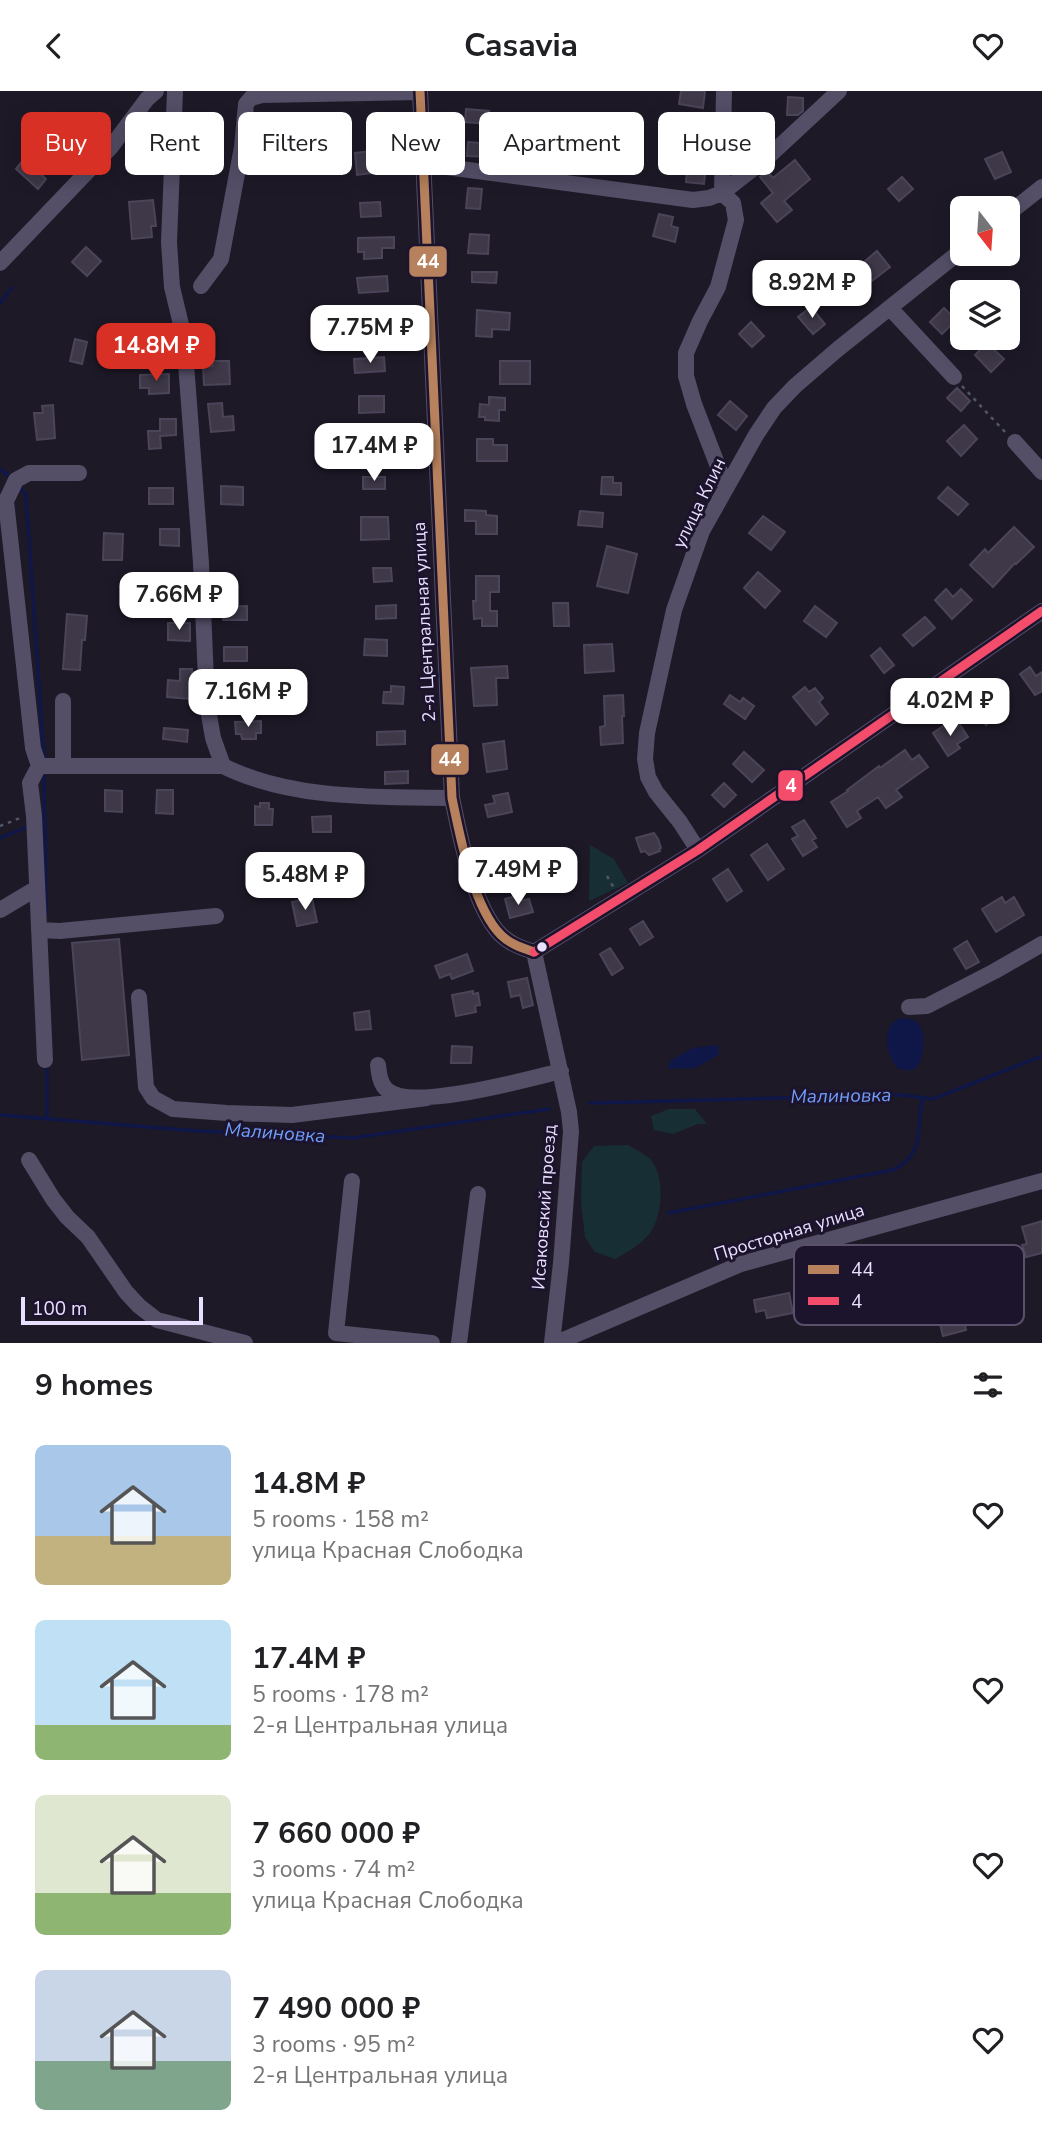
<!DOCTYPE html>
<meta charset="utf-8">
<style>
body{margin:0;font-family:"Nunito Sans",sans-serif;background:#f6f6f6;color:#202124;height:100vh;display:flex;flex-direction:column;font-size:26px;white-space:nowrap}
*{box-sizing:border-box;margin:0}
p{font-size:23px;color:#757577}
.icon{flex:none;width:38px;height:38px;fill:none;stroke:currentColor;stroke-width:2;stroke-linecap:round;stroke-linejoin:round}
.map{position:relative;height:1252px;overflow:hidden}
.drawer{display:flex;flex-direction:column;background:#fff;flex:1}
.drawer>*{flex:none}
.top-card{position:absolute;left:21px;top:21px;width:1001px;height:63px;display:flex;gap:14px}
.needle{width:46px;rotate:163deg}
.controls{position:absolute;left:950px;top:105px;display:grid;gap:14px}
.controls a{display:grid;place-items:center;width:70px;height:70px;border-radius:10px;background:#fff;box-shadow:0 4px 18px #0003;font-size:35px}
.scale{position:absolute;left:21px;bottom:18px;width:182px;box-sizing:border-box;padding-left:7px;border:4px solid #e9dffe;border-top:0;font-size:19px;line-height:24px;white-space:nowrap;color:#e9dffe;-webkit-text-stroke:5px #1c132d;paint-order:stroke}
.price{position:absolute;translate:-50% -60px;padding:0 16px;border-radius:14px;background:#fff;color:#222;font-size:23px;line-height:46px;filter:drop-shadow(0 2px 4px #0008)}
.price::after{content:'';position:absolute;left:50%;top:42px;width:21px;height:16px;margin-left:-10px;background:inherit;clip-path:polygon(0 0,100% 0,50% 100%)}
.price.current{background:#d93025;color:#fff}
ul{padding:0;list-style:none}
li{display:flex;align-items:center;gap:21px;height:175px;padding:0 35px}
li span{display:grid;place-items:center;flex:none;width:196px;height:140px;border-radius:10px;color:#555}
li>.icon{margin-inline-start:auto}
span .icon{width:84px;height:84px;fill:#fffc;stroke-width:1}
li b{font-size:30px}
h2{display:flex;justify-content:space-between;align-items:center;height:84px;padding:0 35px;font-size:30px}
.pill{padding:0 24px;border-radius:10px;background:#fff;box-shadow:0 4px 18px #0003;font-size:24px;line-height:63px}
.pill.current{background:#d93025;color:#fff}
header{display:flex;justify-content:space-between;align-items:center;height:91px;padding:0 35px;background:#fff;font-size:32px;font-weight:700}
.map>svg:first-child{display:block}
</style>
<header><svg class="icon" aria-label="back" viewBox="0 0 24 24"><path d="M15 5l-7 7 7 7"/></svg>Casavia<svg class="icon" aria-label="heart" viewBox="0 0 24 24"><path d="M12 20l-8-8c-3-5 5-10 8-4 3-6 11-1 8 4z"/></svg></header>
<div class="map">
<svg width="1042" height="1252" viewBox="0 0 1042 1252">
<rect width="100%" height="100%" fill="#1e1927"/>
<path fill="#172e34" d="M590,754L614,768L628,792L589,810Z
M669,1018H695L707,1033H698L673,1043L654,1039L651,1025Z
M628,1054C634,1058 646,1063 651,1069C665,1086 663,1124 650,1142C640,1154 628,1161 615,1168L595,1161L585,1146L581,1111L582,1071L594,1055Z"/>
<path fill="#0f1748" d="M899,927C905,928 912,927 917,931C927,940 924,967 917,977L908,980L897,977C886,960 880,939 899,927Z
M718,954L719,964L695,977L668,978L670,970L693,957Z"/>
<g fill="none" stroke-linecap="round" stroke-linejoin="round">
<path stroke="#0f1748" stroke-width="3.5" d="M0,212L12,197
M0,378L12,387
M19,396L26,404L44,668
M44,680L46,822
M0,747L30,735
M47,974V1028
M590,1012L901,1004L933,1008L1042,965
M0,1024L198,1040L353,1047L549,1018
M669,1122L893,1079C927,1062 915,1038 923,1007"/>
</g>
<path fill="#3e3848" stroke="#4c4459" stroke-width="2" d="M681,0H705L703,17L679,13Z
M788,6L803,7V20L798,24H787Z
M466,18L489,20L488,33L465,31Z
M54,22L80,44L58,74L37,60L51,41L44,35Z
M678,42L706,45L703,73H706L704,93L686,91L689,57L677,56Z
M468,51L492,53L491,66L467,65Z
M380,59L381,76H372L373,82L357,84L355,62Z
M1002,61L1011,81L995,88L985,68Z
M614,63L639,66L637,79L612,76Z
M24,68L46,88L38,98L16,78Z
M795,69L810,88L784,110L792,119L777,131L761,112L773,102L760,86L767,80L773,87Z
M902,86L913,98L899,110L888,98Z
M468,97L482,98L480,118L466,117Z
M153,109L156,135H151L152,146L132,148L129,111Z
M380,111L381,125L361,126L360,112Z
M659,123L673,126L671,135L678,137L675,151L653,145Z
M470,143L489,144L488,163L468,162Z
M394,146V157H382V167L364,168V161H358V147Z
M86,156L101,170L87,185L72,171Z
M877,160L890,176L872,190L859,175Z
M472,181H497L496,192L472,191Z
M387,185L388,200L359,202L357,187Z
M811,216L825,233L813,243L798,226Z
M944,217L956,229L942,243L930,231Z
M477,219L510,222L509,239L492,238V246L476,245Z
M385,221L386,241H372L370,222Z
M751,231L764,245L752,256L739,243Z
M158,239L159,255L136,256L135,240Z
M75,248L87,251L82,273L70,270Z
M987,252L1004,268L991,281L975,264Z
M384,266L385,280L355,282L354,268Z
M213,270H229L230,293L204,294L203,276L213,275Z
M500,270H530V293H500Z
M169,283V302L149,303V297H140V284Z
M957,297L970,310L961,320L947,307Z
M359,305H384V321L359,322Z
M489,306L505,307V319H499V330L485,329V326H479L480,313L489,314Z
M730,310L747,325L736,339L718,324Z
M222,312L223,326L233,325L234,339L211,341L208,313Z
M53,314L55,347L37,349L34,322H43L42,315Z
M160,328H176V344L160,345L161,357L149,358L148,340H160Z
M964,334L977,348L961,365L947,350Z
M357,347H379L380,354H385V365H358Z
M477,348H493V354H507V370H477Z
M363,386H385V398H363Z
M602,386H613V392H621V404L601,403Z
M221,395L243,396V414L221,413Z
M948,396L968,413L958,424L938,407Z
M149,397H173V413H149Z
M465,419L486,420V424L497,425V443H476V430H465Z
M580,420L603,422L602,436L578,434Z
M763,425L785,441L771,459L749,442Z
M361,426H388L389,448L361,449Z
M1014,436L1034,456L1016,473L1015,472L993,496L970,474L985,458L988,462Z
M160,438H179V455L160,454Z
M104,442L123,443L122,469H103Z
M607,455L637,463L628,502L597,495Z
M373,477H391L392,490L374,491Z
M758,481L780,500L765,517L744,497Z
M476,485H499V501H490V520H497V535H482V527L474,528L473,510H476Z
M946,498L953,506L961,498L972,509L952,528L935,509Z
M553,512H568L569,535H554Z
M396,514V527L376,528V515Z
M247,515V529H223V516Z
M815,515L837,532L826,546L804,530Z
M67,523L87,525L85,549H82L80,579L63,578Z
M925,526L935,537L913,555L903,544Z
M168,532H190V550L168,549Z
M365,548L387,549V565L364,564Z
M612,553L614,580L585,582L584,554Z
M224,556H247V570H224Z
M880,557L894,574L884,582L871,565Z
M507,575L508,587H496L497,614L474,615L471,577Z
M1030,576L1036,585L1042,581V600L1035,604L1020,583Z
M180,578H192L191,608L167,606L168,589L180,590Z
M230,592L248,593L247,607L229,606Z
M391,595L404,596L403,613L383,612L384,601H391Z
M805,596L809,601L815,597L823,607L819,611L828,623L816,634L793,606Z
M623,604L624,625H622L623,652L601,654L600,636L605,635L604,605Z
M730,604L740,611L743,607L754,615L745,628L724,613Z
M983,605L988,612L995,606L1005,620L986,634L971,614Z
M261,630V642H256V648H242L241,643H236L235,631Z
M949,631L954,638L960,634L968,646L957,653L960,657L948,665L933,642Z
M164,637L188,639L187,651L163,648Z
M405,640V653L377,654V641Z
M504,650L507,678L487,681L483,653Z
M905,659L912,669L919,664L928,676L896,699L902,706L886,717L878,706L857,720L861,727L847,736L831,711L848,700L847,699L879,675L880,677Z
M744,661L764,679L752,691L733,673Z
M408,680V692L385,693V681Z
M724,692L736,704L724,716L712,704Z
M105,699L122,700V721L105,720Z
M157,699H173V723L156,722Z
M508,702L512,721L488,726L485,714L495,712L493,705Z
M260,712H269V718H273L272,734H255V715L260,716Z
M331,725V741H313L312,726Z
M804,729L816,747L812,749L817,756L803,765L792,748L798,745L792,736Z
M654,742L658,748L661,757L659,758L660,760L649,764L645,760L641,761L636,747Z
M767,753L784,778L768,789L751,764Z
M565,767L571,785L556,790L550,772Z
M728,778L742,800L727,810L713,788Z
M519,804L520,810L529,808L533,821L510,827L505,808Z
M1002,806L1005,812L1014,806L1024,824L996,841L982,818Z
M312,807L317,831L297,835L292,811Z
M643,830L653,846L640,854L630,838Z
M119,848L129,964L82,969L72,852Z
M967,850L979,871L966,878L954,858Z
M610,857L623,877L612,884L600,863Z
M467,863L473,880L452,888L450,883L440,887L435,875Z
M527,887L533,914L523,917L520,904L511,906L508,891Z
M473,900V903L478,902L480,914L475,915L476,921L456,925L452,904Z
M369,920L371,938L356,939L354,922Z
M452,955L472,956L471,972H451Z
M1042,1130V1162L1026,1166L1022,1154L1027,1153L1022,1136Z
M789,1202L793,1222L767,1227L765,1219L756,1221L754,1209Z
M963,1224L966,1239L943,1245L939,1229Z"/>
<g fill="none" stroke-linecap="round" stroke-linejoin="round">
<path stroke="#505768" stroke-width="2.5" stroke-dasharray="3.5 5" stroke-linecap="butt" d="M962,295L1005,341
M0,735L20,727
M607,785L614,797"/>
<path stroke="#544e67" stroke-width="16" d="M175,0L169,151L172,196L184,246L201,472L207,612L213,647L223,675C292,709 376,706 452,707
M420,0L452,707C460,745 473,816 501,844C510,853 522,857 534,861
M724,0L722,102L733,112L736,129L718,196L700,230L686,262V285L694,313L726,396
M424,73L693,109L709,107L722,102L768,66L839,0
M1008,123L1042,96
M0,172L111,56L147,8L156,0
M201,195L221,168L242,56L246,13L251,7L262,4L420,1
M890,217L954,286
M1015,351L1042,381
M79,382H29L16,389L6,410L33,657L39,675H223
M39,675L30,692L34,725L45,969
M63,675V610
M698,759L680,731L656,701L648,686L645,668L647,642L674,519L702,440L756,344L774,317L795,295L838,258L962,159
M0,819L37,797
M39,839L60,840L216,825
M534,861L698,759L1042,520
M534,861L569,1021L571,1040L561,1172L552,1252
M139,906L146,996L153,1007L173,1018L227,1022L292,1024L427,1007
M909,916L927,915L995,880L1042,853
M378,974C379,983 380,993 387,999C411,1021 528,988 561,980
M29,1069L53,1108L67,1126L88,1146L126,1201L139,1215L157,1229L245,1252
M352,1090L336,1242L432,1252
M459,1252L478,1103
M556,1252L741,1173L1042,1090"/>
<defs>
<path id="bus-1" d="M420,0L452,707C460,745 473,816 501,844C510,853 522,857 534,861"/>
<path id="bus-2" d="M534,861L698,759L1042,520"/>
</defs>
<use href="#bus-1" stroke="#1c132d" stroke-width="14"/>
<use href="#bus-2" stroke="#1c132d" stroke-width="14"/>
<use href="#bus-1" stroke="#b6815c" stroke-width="9"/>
<use href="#bus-2" stroke="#f44d6c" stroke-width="9"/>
</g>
<circle fill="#e9dffe" stroke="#1c132d" stroke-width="2.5" cx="542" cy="856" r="6"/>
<g text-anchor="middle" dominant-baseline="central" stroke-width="6" stroke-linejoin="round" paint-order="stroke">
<g font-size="18" fill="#e9dffe" stroke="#1c132d">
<text transform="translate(699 412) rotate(-64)">улица Клин</text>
<text transform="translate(424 531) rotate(-93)">2-я Центральная улица</text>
<text transform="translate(544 1116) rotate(-86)">Исаковский проезд</text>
<text transform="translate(789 1141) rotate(-17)">Просторная улица</text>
</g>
<g font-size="19" font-style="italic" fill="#709ffb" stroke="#1c132d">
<text transform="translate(841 1005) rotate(-1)">Малиновка</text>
<text transform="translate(275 1042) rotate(4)">Малиновка</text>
</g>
</g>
<rect x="794" y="1154" width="230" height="80" rx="10" fill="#1c132d" stroke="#5a506c" stroke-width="2"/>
<rect x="808" y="1174" width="31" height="9" fill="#b6815c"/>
<rect x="808" y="1206" width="31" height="8" fill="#f44d6c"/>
<g font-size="19" fill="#e9dffe">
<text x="851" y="1185">44</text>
<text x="851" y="1217">4</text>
</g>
<g stroke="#1c132d" stroke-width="2.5">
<rect x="408" y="154" width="40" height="33" rx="7" fill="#b6815c"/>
<rect x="430" y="652" width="40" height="33" rx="7" fill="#b6815c"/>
<rect x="777" y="678" width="27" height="33" rx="7" fill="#f44d6c"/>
</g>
<g font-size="19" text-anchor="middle" font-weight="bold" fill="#fff">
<text x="428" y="177">44</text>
<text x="450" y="675">44</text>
<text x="791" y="701">4</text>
</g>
</svg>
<div class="controls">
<a><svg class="needle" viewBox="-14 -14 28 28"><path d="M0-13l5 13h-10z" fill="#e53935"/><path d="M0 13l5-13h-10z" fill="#757577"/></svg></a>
<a><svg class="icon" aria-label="layers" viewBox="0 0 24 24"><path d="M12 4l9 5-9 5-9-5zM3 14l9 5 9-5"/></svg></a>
</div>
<div class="scale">100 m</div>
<b class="price" style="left:812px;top:229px">8.92M ₽</b>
<b class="price" style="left:370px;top:274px">7.75M ₽</b>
<b class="price current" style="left:156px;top:292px">14.8M ₽</b>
<b class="price" style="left:374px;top:392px">17.4M ₽</b>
<b class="price" style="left:179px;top:541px">7.66M ₽</b>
<b class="price" style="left:248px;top:638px">7.16M ₽</b>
<b class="price" style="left:950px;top:647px">4.02M ₽</b>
<b class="price" style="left:518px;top:816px">7.49M ₽</b>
<b class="price" style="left:305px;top:821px">5.48M ₽</b>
<div class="top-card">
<a class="pill current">Buy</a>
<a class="pill">Rent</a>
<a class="pill">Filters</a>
<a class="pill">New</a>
<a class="pill">Apartment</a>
<a class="pill">House</a>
</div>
</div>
<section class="drawer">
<h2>9 homes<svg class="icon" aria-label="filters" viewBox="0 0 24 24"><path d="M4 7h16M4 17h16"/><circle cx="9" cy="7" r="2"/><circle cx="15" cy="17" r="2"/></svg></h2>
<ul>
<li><span style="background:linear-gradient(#a9c7e8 65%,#c2b280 0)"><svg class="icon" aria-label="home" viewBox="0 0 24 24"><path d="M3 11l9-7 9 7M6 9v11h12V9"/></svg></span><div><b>14.8M ₽</b><p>5 rooms · 158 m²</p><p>улица Красная Слободка</p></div><svg class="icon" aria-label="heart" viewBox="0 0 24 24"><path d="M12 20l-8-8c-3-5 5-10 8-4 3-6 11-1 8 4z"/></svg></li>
<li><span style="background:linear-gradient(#bfe0f5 75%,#8fb573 0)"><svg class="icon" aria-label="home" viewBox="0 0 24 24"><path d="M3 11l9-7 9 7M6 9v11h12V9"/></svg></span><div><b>17.4M ₽</b><p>5 rooms · 178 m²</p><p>2-я Центральная улица</p></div><svg class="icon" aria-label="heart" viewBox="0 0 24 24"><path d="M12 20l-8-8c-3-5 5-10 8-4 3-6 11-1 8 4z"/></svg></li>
<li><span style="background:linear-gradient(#dfe7d0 70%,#8fb573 0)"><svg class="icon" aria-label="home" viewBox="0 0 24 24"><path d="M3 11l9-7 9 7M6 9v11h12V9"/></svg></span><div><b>7 660 000 ₽</b><p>3 rooms · 74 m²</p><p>улица Красная Слободка</p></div><svg class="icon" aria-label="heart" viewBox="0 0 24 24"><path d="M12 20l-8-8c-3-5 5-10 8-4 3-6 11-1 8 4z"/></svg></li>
<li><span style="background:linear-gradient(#c9d6e8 65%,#7fa58c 0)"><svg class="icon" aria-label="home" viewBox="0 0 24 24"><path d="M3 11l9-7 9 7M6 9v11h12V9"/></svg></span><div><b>7 490 000 ₽</b><p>3 rooms · 95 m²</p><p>2-я Центральная улица</p></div><svg class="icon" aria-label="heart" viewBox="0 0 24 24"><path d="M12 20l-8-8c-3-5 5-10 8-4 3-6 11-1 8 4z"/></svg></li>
</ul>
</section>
